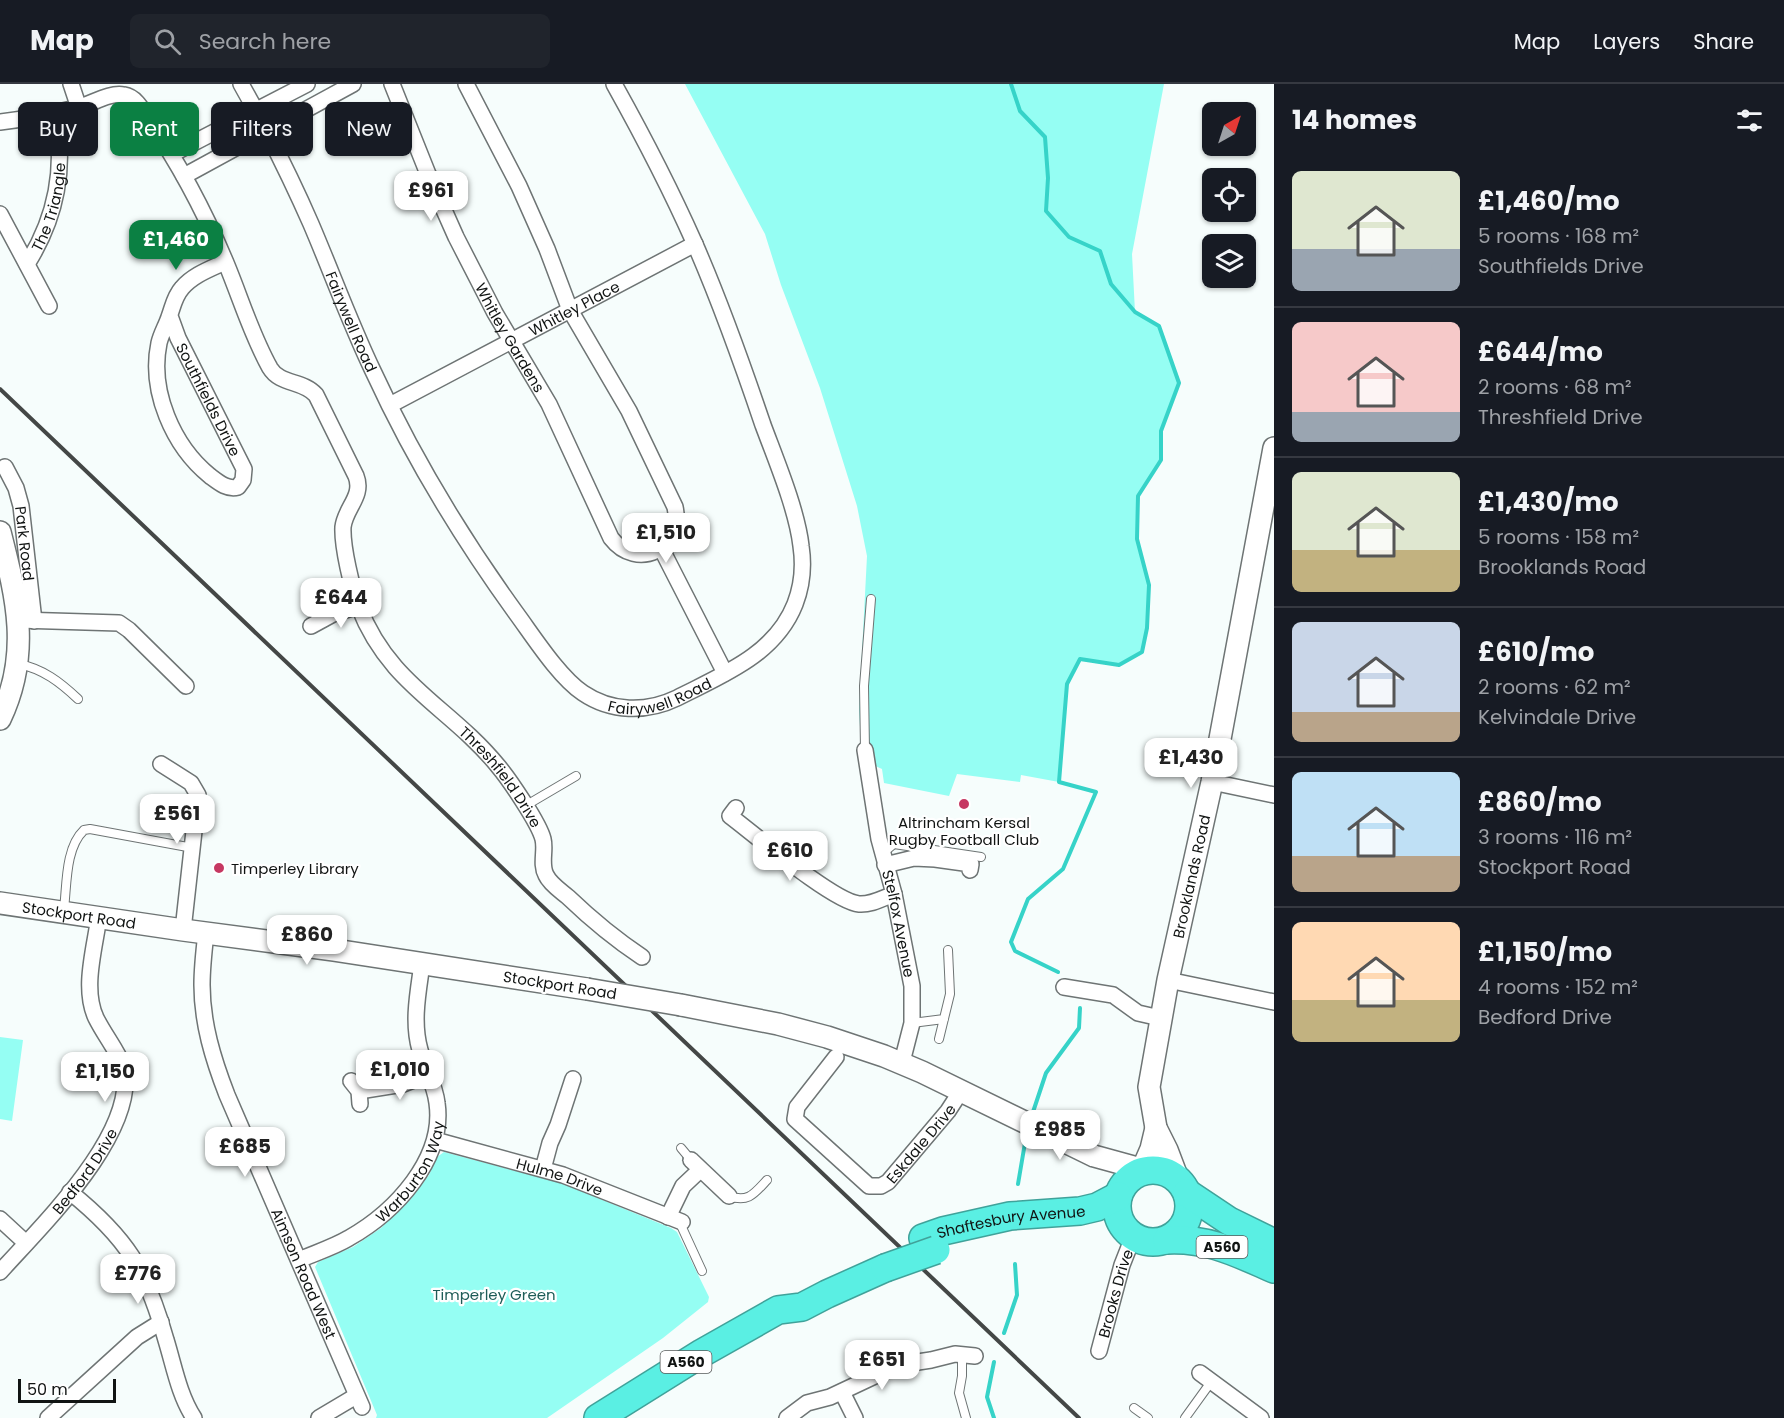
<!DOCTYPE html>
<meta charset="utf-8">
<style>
body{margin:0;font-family:Poppins,sans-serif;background:#20242c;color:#f1f3f6;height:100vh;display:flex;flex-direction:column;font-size:22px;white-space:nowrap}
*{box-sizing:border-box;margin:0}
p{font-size:20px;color:#9ea1a6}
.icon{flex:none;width:33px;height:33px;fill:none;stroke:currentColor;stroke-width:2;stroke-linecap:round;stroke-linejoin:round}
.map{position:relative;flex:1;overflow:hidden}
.side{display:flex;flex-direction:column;background:#171b24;width:510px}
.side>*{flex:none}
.hud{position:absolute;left:18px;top:18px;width:570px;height:54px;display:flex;gap:12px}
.needle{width:39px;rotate:39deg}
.buttons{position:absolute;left:1202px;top:18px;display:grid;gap:12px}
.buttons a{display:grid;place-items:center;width:54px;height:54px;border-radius:9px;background:#171b24;box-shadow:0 2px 4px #0004;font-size:30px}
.scale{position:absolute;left:18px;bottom:15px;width:98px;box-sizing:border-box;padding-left:6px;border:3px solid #111413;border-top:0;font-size:16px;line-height:21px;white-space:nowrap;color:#111413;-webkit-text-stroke:4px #fff;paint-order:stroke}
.price{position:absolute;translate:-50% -51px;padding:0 14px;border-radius:12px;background:#fff;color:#222;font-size:20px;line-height:39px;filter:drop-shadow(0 2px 3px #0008)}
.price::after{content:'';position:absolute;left:50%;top:36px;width:18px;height:14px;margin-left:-9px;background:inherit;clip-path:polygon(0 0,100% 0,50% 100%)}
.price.on{background:#0b8043;color:#fff}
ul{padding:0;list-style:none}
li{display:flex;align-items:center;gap:18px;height:150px;padding:0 18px}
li+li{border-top:2px solid #363941}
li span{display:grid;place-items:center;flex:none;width:168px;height:120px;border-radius:9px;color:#555}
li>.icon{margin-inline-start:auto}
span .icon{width:72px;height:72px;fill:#fffc;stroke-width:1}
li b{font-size:26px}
h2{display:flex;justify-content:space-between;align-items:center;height:72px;padding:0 18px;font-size:26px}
.chip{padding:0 21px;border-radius:9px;background:#171b24;box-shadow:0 2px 4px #0004;font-size:21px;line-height:54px}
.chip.on{background:#0b8043;color:#fff}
header{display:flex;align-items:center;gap:36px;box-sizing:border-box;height:84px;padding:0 30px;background:#171b24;border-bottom:2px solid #363941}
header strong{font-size:28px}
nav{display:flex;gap:33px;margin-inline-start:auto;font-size:21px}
.search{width:420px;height:54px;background:#20242c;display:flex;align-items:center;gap:15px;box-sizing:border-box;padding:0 21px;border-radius:9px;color:#9ea1a6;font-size:22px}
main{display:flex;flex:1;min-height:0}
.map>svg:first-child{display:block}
</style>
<header>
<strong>Map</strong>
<div class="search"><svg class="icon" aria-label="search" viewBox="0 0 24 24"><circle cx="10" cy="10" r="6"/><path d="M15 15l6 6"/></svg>Search here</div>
<nav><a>Map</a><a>Layers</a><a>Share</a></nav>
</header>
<main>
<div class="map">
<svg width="1274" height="1334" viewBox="0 0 1274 1334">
<rect width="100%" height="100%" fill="#f6fdfc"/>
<path fill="#95fef3" d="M685,0H1164L1132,170L1135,228L1159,242L1179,299L1161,347V376L1138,412L1137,455L1149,501L1147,544L1142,568L1119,581L1080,575L1067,600L1059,698L1021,691L1020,698L957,690L949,712L884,699L882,685L862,676L859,626L867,472L857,422L820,304L781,201L765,150Z
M0,953L23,956L12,1037L0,1035Z
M444,1068L561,1099L671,1144L677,1148L709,1213L708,1218L663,1254L547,1334H376L377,1331L315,1183L318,1178L353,1163L381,1144L410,1116L429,1091L437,1073Z"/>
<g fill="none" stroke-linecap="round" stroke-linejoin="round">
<path stroke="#36d3c8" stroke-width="4" d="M1011,0L1020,27L1045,53L1048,94L1046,127L1069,153L1100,167L1111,200L1135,228L1159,242L1179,299L1161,347V376L1138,412L1137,455L1149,501L1147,544L1142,568L1119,581L1080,575L1067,600L1059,698L1096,708L1063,785L1028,815L1011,858L1015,867L1058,888
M1031,1034L1046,989L1079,944L1080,924
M1018,1100L1027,1047
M1004,1249L1017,1211L1015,1180
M994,1278L987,1313L994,1334"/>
<defs>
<path id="lane" d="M19,580C43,585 60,598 78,615
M865,666L864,602L871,515
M525,722L576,692
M883,769L894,760L981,773
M64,825C67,801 65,764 84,746L90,745L193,764
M912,939L944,935
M939,955L950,910L948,866
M681,1064L691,1076
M729,1112C748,1119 754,1110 767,1096
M679,1137L702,1187
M962,1270V1292L959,1309L966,1334
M1134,1324L1148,1334
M1185,1334L1211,1298"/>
<g id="street">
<path d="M71,0L79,24"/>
<path d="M241,0L256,27"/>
<path id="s1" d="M392,0L428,90L456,153L495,229L549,320L611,454C637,488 684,464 675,423L629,327L570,226L547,165L519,102L466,0"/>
<path id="s2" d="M0,38C26,35 51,30 76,24C91,21 108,8 124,11C137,13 144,29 151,39C181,83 206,131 226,179C241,215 251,250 270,284C280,301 303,296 316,311L356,392C364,412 345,424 343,443C342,463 352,504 359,523C389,601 450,623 498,682C509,695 539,739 543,755C546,766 540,780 546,791C550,800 561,807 568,813C592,836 615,855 642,873"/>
<path id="s3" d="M266,46C282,77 297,108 311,140C332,189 350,239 373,287C412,372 461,453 516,529C533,552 559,593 583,609C611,628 646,629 677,614C722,591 775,571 795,520C802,502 804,482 801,462C797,426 776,376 763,341C742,279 720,217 694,158C670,104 643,52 614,0"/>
<path d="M172,70L307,0"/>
<path d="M184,92L353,0"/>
<path d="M0,130L49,222"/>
<path id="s4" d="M27,180C56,134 67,82 54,29"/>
<path id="s5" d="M170,232L178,254L244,385L243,396L238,403C227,406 218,398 210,392C173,362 149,307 159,259C161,250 166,242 169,233C173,223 174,213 182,204C193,191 210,185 225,178"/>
<path id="s6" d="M390,321L695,160"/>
<path id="s7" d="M5,383L16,404L21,422L34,537"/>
<path d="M661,464L725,589"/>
<path d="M313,520L323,535"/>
<path d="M19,536L119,539L129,546L186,602"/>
<path d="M311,542L333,530L359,522"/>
<path id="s8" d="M865,666L879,755L894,810L912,902V939L902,978"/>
<path d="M161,680L191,699L198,711L183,846"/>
<path d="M1212,698L1274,711"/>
<path d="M736,724L730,732C754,750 834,818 859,820C871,821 883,814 894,810"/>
<path d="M885,781L914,774L935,775L971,780L970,786"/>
<path id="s9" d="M206,849C204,866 202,884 202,901C202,939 213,975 227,1011L362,1323"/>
<path d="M1168,896L1274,918"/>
<path d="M1064,903L1113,911L1138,929L1160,934"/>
<path id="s10" d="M836,973L797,1023L795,1035L869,1102H881L888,1098L948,1027L961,1007"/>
<path d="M351,997L359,1007L360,1020"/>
<path d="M359,1007L403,1000L429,990"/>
<path id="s11" d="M435,1056L563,1091L682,1138"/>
<path d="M691,1076L729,1112"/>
<path d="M543,1085L550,1059L558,1041L573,995"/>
<path d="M70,1108C127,1154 146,1185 166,1256C174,1282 179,1311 194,1334"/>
<path d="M668,1133L683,1102L700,1086"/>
<path d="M0,1135L26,1159"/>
<path id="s12" d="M299,1176C315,1169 334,1163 349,1154C395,1128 445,1075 437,1019C435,1001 425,984 420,966C412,938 418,909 422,880"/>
<path id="s13" d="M0,1188C42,1141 137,1050 124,984C117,966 105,952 96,934C82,904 95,864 99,832"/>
<path id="s14" d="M1099,1267L1122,1181L1133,1153"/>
<path d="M1200,1289L1261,1334"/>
<path d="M842,1308L855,1334"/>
<path d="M48,1334L137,1253L161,1238"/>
<path d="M319,1334L356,1312"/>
<path d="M787,1334L807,1319L830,1313L898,1281L931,1276L955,1270L975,1272"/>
</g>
<g id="secondary">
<path d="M0,448C17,515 31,570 0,635"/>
<path id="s15" d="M0,819L183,846L334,866L587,905"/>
<path d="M681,921L778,940L827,953L884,972L922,988L1094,1072L1134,1083L1141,1088L1151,1065L1156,1044"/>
<path id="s16" d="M1178,1095L1167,1066L1156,1044L1149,1003L1168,896L1212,698L1274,364"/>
</g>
<g id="highway">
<circle cx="1153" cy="1122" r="36"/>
<path d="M1187,1109L1229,1137L1274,1159"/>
<path id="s17" d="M923,1154L943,1147L1010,1132L1080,1127L1097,1123L1118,1112"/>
<path d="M1167,1156C1209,1154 1237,1169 1274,1185"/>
<path d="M598,1334L702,1269L778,1226L802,1223L827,1210L885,1184"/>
</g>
</defs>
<use href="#lane" stroke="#6e7474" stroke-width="10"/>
<use href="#street" stroke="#6e7474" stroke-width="18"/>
<use href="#secondary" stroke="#6e7474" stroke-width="24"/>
<use href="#highway" stroke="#40a29a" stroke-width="30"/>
<use href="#lane" stroke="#fff" stroke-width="8"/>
<use href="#street" stroke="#fff" stroke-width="15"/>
<use href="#secondary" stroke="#fff" stroke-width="21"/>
<use href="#highway" stroke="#5aefe3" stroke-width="27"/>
<path stroke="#444746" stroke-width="4" d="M0,305L1079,1334"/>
<defs>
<path id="secondary-bridge" d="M587,905L681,921"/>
<path id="highway-bridge" d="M885,1184L936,1166"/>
</defs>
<use href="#secondary-bridge" stroke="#6e7474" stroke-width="24" stroke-linecap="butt"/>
<use href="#highway-bridge" stroke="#40a29a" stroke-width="30" stroke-linecap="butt"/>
<use href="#secondary-bridge" stroke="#fff" stroke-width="21"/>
<use href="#highway-bridge" stroke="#5aefe3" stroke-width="27"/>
</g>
<g fill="#c63862" stroke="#fff" stroke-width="2">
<circle cx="964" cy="720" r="6"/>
<circle cx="219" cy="784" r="6"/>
</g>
<g text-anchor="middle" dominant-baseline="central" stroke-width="4.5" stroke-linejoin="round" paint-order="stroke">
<g fill="#fff" stroke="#585a5a" stroke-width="1.5">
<rect x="1196.5" y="1152" width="51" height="22" rx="4.5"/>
<rect x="660.5" y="1267" width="51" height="22" rx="4.5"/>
</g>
<g font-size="14" font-weight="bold" fill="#111413">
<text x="1222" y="1163">A560</text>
<text x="686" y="1278">A560</text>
</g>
<g font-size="15" fill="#111413" stroke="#fff">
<text stroke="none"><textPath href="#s4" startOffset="62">The Triangle</textPath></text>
<text stroke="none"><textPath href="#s6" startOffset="208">Whitley Place</textPath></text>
<text stroke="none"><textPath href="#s3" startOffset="210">Fairywell Road</textPath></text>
<text stroke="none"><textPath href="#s1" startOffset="280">Whitley Gardens</textPath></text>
<text stroke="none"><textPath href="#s5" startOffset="92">Southfields Drive</textPath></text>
<text stroke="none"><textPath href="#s7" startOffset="80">Park Road</textPath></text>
<text stroke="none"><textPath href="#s3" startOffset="732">Fairywell Road</textPath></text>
<text stroke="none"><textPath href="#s2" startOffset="945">Threshfield Drive</textPath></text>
<text stroke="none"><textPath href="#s16" startOffset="312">Brooklands Road</textPath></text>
<text stroke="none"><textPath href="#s15" startOffset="80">Stockport Road</textPath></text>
<text stroke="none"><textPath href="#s8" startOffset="177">Stelfox Avenue</textPath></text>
<text transform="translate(560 901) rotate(9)">Stockport Road</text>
<text stroke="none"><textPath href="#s10" startOffset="246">Eskdale Drive</textPath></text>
<text stroke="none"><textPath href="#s12" startOffset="148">Warburton Way</textPath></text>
<text stroke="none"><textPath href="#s13" startOffset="132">Bedford Drive</textPath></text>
<text stroke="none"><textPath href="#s11" startOffset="130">Hulme Drive</textPath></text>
<text stroke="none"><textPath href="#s17" startOffset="90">Shaftesbury Avenue</textPath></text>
<text stroke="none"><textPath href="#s9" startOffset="360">Aimson Road West</textPath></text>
<text stroke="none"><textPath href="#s14" startOffset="60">Brooks Drive</textPath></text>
</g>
<g font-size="15" fill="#111413" stroke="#fff">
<text x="964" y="738">Altrincham Kersal<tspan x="964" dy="17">Rugby Football Club</tspan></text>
<text x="231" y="784" text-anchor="start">Timperley Library</text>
</g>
<g font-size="15" fill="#1e5c57" stroke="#fff">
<text x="494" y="1210">Timperley Green</text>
</g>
</g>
</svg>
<div class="buttons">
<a><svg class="needle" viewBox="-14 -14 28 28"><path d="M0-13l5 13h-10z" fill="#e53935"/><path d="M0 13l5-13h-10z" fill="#9ea1a6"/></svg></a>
<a><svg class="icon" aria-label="locate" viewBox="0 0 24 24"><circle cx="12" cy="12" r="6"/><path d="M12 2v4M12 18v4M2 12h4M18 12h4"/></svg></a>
<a><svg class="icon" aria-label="layers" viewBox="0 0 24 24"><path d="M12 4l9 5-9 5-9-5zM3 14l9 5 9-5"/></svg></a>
</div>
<div class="scale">50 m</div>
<b class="price" style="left:431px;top:138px">£961</b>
<b class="price on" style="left:176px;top:187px">£1,460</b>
<b class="price" style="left:666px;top:480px">£1,510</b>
<b class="price" style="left:341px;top:545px">£644</b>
<b class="price" style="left:1191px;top:705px">£1,430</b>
<b class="price" style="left:177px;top:761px">£561</b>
<b class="price" style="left:790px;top:798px">£610</b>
<b class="price" style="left:307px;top:882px">£860</b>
<b class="price" style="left:400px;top:1017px">£1,010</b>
<b class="price" style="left:105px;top:1019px">£1,150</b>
<b class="price" style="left:1060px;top:1077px">£985</b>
<b class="price" style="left:245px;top:1094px">£685</b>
<b class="price" style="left:138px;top:1221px">£776</b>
<b class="price" style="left:882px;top:1307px">£651</b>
<div class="hud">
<a class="chip">Buy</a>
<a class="chip on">Rent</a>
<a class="chip">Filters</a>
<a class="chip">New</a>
</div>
</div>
<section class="side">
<h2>14 homes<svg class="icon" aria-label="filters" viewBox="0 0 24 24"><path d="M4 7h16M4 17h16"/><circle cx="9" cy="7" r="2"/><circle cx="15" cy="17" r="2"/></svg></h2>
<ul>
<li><span style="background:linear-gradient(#dfe7d0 65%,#9aa5b1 0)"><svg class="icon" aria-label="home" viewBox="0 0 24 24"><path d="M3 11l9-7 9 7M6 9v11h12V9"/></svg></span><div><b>£1,460/mo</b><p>5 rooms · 168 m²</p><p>Southfields Drive</p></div></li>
<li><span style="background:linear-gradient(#f6c9c9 75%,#9aa5b1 0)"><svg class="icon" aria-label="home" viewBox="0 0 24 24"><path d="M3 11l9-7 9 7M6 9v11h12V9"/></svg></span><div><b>£644/mo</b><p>2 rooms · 68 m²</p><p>Threshfield Drive</p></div></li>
<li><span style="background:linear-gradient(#dfe7d0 65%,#c2b280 0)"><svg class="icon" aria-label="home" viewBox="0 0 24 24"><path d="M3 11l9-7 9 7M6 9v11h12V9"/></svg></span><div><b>£1,430/mo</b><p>5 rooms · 158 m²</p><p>Brooklands Road</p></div></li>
<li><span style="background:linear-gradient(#c9d6e8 75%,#b9a48a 0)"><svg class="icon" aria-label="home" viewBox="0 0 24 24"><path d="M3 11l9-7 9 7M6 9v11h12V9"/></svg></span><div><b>£610/mo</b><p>2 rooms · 62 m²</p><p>Kelvindale Drive</p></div></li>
<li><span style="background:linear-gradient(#bfe0f5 70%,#b9a48a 0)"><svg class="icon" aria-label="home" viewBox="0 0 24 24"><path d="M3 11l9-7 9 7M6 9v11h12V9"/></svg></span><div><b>£860/mo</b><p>3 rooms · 116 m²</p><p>Stockport Road</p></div></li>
<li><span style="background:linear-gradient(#ffd9b3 65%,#c2b280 0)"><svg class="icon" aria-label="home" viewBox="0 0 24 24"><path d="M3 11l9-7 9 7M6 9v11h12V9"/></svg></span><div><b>£1,150/mo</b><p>4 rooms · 152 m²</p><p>Bedford Drive</p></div></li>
</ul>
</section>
</main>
